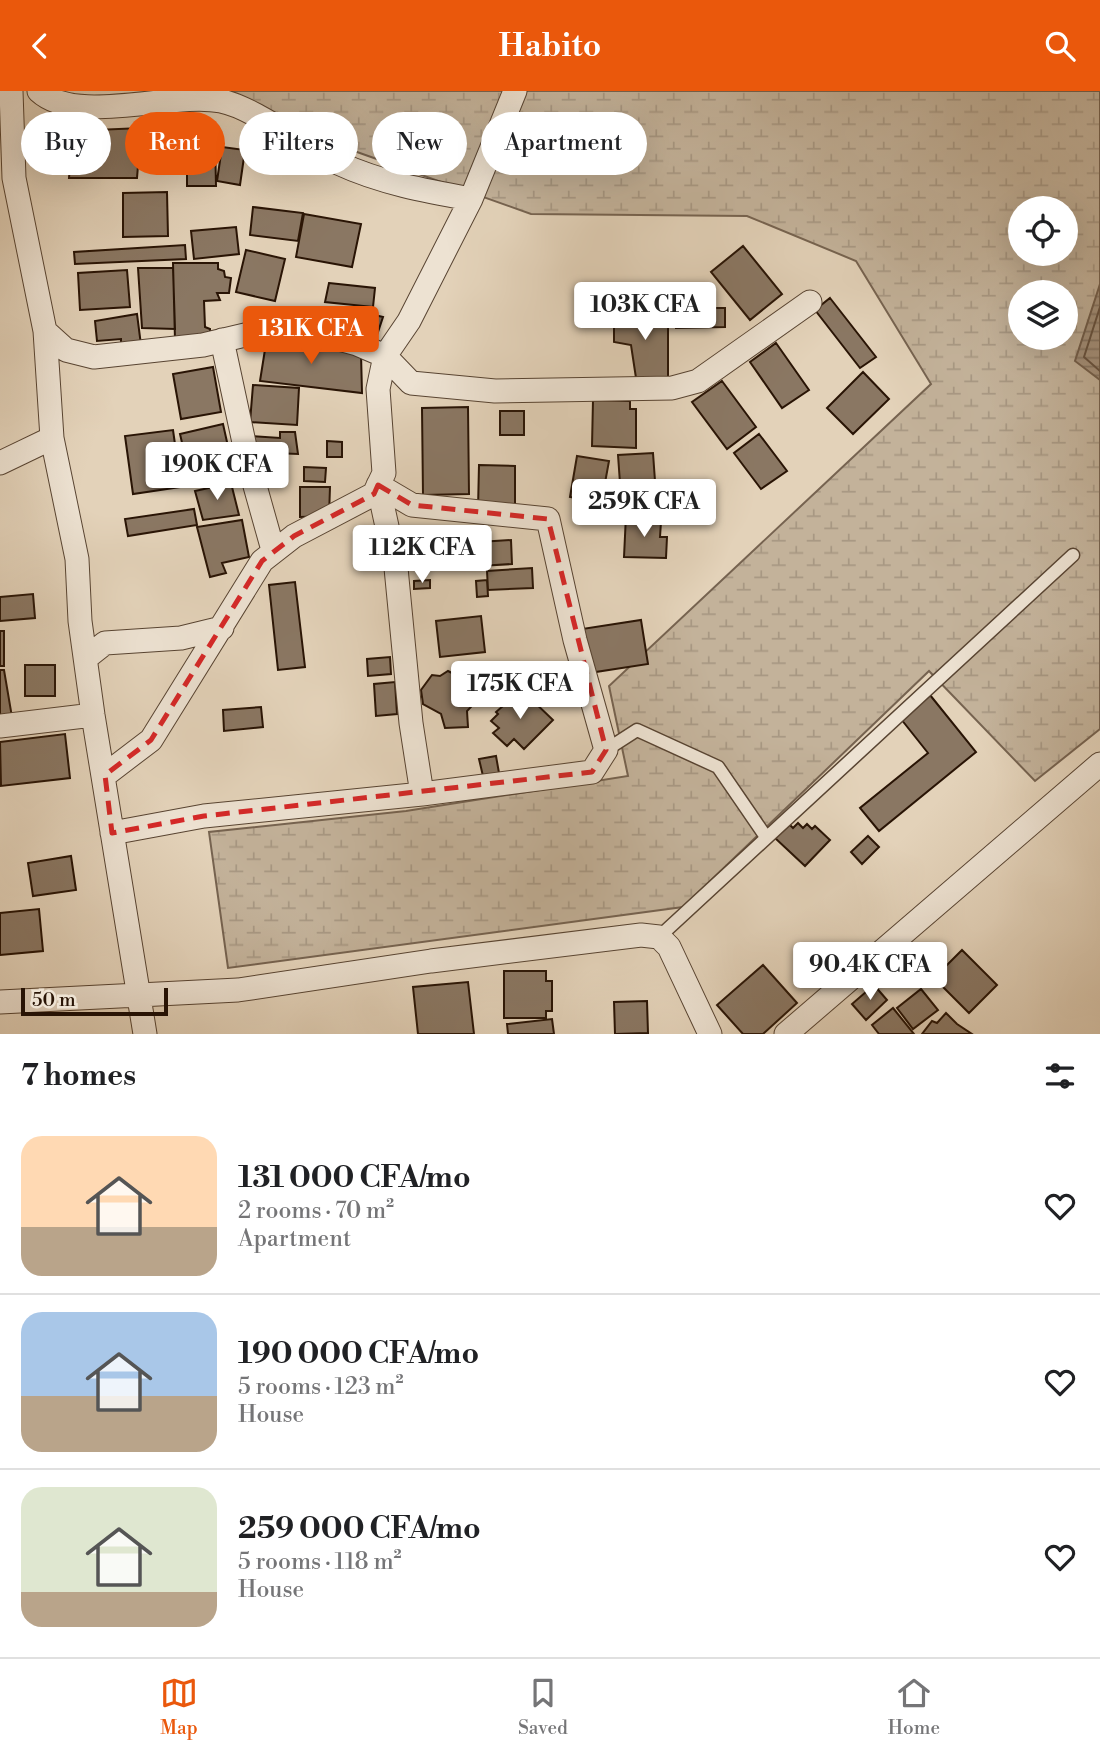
<!DOCTYPE html>
<meta charset="utf-8">
<style>
body{margin:0;font-family:"Libre Bodoni",serif;background:#f6f6f6;color:#202124;height:100vh;display:flex;flex-direction:column;font-size:26px;white-space:nowrap}
*{box-sizing:border-box;margin:0}
p{font-size:23px;color:#757577}
.icon{flex:none;width:38px;height:38px;fill:none;stroke:currentColor;stroke-width:2;stroke-linecap:round;stroke-linejoin:round}
.map{position:relative;height:943px;overflow:hidden}
.side{display:flex;flex-direction:column;background:#fff;flex:1}
.side>*{flex:none}
.top-card{position:absolute;left:21px;top:21px;width:700px;height:63px;display:flex;gap:14px}
.controls{position:absolute;left:1008px;top:105px;display:grid;gap:14px}
.controls a{display:grid;place-items:center;width:70px;height:70px;border-radius:50%;background:#fff;box-shadow:0 7px 28px #0002;font-size:35px}
.scale{position:absolute;left:21px;bottom:18px;width:147px;box-sizing:border-box;padding-left:7px;border:4px solid #291405;border-top:0;font-size:19px;line-height:24px;white-space:nowrap;color:#291405;-webkit-text-stroke:5px #ede2d2;paint-order:stroke}
.price{position:absolute;translate:-50% -60px;padding:0 16px;border-radius:7px;background:#fff;color:#222;font-size:23px;line-height:46px;filter:drop-shadow(0 2px 4px #0008)}
.price::after{content:'';position:absolute;left:50%;top:42px;width:21px;height:16px;margin-left:-10px;background:inherit;clip-path:polygon(0 0,100% 0,50% 100%)}
.price.active{background:#ea580c;color:#fff}
ul{padding:0;list-style:none}
li{display:flex;align-items:center;gap:21px;height:175px;padding:0 21px}
li+li{border-top:2px solid #e0e0e0}
li span{display:grid;place-items:center;flex:none;width:196px;height:140px;border-radius:21px;color:#555}
li>.icon{margin-inline-start:auto}
span .icon{width:84px;height:84px;fill:#fffc;stroke-width:1}
li b{font-size:30px}
h2{display:flex;justify-content:space-between;align-items:center;height:84px;padding:0 21px;font-size:30px}
.tag{padding:0 24px;border-radius:32px;background:#fff;box-shadow:0 7px 28px #0002;font-size:24px;line-height:63px}
.tag.active{background:#ea580c;color:#fff}
header{display:flex;justify-content:space-between;align-items:center;height:91px;padding:0 21px;background:#ea580c;color:#fff;font-size:32px;font-weight:600}
.dock{display:flex;justify-content:space-around;align-items:center;height:98px;border-top:2px solid #e0e0e0;background:#fff;font-size:19px;color:#757577}
.dock a{display:grid;justify-items:center;gap:4px}
.dock .active{color:#ea580c}
.map>svg:first-child{display:block}
</style>
<header><svg class="icon" aria-label="back" viewBox="0 0 24 24"><path d="M15 5l-7 7 7 7"/></svg>Habito<svg class="icon" aria-label="search" viewBox="0 0 24 24"><circle cx="10" cy="10" r="6"/><path d="M15 15l6 6"/></svg></header>
<div class="map">
<svg width="1100" height="943" viewBox="0 0 1100 943">
<defs>
<pattern id="wetland-marsh" width="20" height="14" patternUnits="userSpaceOnUse" patternTransform="scale(1.75)"><rect width="20" height="14" fill="#c3b29a"/><path d="M1 5h8M5 5V1M11 12h8M15 12V8" fill="none" stroke="#a89883"/></pattern>
<pattern id="water-rules" width="6" height="5" patternUnits="userSpaceOnUse" patternTransform="scale(1.75)"><rect width="6" height="5" fill="#a4917c"/><path d="M0 2.5h6" fill="none" stroke="#867564"/></pattern>
</defs>
<rect width="100%" height="100%" fill="#e3d2b9"/>
<filter id="stains"><feTurbulence type="fractalNoise" baseFrequency=".00286" numOctaves="4"/><feColorMatrix values="0 0 0 0 .2 0 0 0 0 .09 0 0 0 0 .02 0 0 0 .5 -.17"/></filter>
<radialGradient id="worn" r=".72"><stop offset=".6" stop-color="#630" stop-opacity="0"/><stop offset="1" stop-color="#630" stop-opacity=".3"/></radialGradient>
<path fill="url(#wetland-marsh)" stroke="#766350" stroke-width="2" fill-rule="evenodd" d="M229,0H1100V638L1035,690L929,580L683,816L228,877L209,741L406,720L628,685L609,595L931,293L856,170L747,125L531,123L343,56ZM1020,117H1066V163H1020ZM1020,201H1066V247H1020Z"/>
<path fill="url(#water-rules)" stroke="#735f4c" stroke-width="2" d="M1100,193V289L1075,270Z"/>
<g fill="none" stroke-linecap="round" stroke-linejoin="round">
<path stroke="#665240" stroke-width="2" d="M1100,216L1084,266L1100,280"/>
</g>
<path fill="#8a7763" stroke="#291405" stroke-width="2" d="M141,37L137,87H69L73,40Z
M215,48L216,95H187V49Z
M222,56L245,59L240,94L217,90Z
M167,101L168,145L123,146V102Z
M253,116L303,122L298,150L250,144Z
M304,123L361,133L352,176L296,166Z
M236,136L239,163L194,168L191,140Z
M185,154L186,168L75,173L74,161Z
M743,155L782,203L750,229L711,181Z
M246,159L285,168L275,210L236,201Z
M173,172H218V178L224,180L225,186L231,187L229,202H217L220,209L204,210L205,236L210,238V251L175,249Z
M138,177H173L175,238L142,237Z
M127,179L130,216L80,219L78,182Z
M329,192L375,197L373,216L325,211Z
M830,207L876,266L860,277L815,219Z
M345,217L383,226L375,250L339,240Z
M676,217H725V236L676,237Z
M137,223L141,254H121V248L97,250L95,230Z
M614,223H668V287H636L631,254L614,251Z
M267,246L361,262L362,302L260,290Z
M776,252L809,299L782,317L750,271Z
M213,276L221,321L181,328L173,283Z
M863,281L889,308L853,343L827,317Z
M722,290L756,336L727,358L692,311Z
M253,294L299,297L297,334L250,331Z
M593,309L630,310V318H636V357L592,355Z
M468,316L469,403L423,404L422,317Z
M500,320H524V344H500Z
M223,333L231,369L188,378L180,343Z
M173,339L181,396L133,403L125,345Z
M280,341H295L298,363L250,361V345L280,347Z
M759,343L787,380L761,398L734,362Z
M327,350L342,351V366H327Z
M653,362L657,418L622,420L618,364Z
M577,365L609,370L600,419L579,416L581,408L570,406Z
M479,374L515,375V419L478,418Z
M304,376L326,377L325,391L304,390Z
M231,392L239,424L203,429L195,400Z
M300,396H330L329,425L300,426Z
M194,418L197,434L128,445L125,428Z
M626,424H644V431H661L660,446H667L666,467L624,466Z
M242,429L249,466L222,472L226,482L210,486L197,436Z
M511,449L512,473L480,475L479,451Z
M532,477L533,497L488,499L487,480Z
M430,489V497L414,498V490Z
M487,489L488,505L477,506L476,490Z
M295,491L305,576L278,579L269,494Z
M33,503L35,527L0,530V506Z
M481,525L485,561L440,566L436,530Z
M641,529L648,573L589,582L582,538Z
M0,540H4V575H0Z
M390,566L391,583L368,585L367,568Z
M25,574H55V605H25Z
M0,579H4L12,626L0,627Z
M448,580L464,588L474,580L487,590L486,600L467,620L468,636L445,637L441,623L423,613L421,599L432,584L440,585Z
M395,591L397,623L376,625L374,593Z
M519,601L527,609L529,606L553,629L524,658L514,648L507,655L493,642L499,637L491,630L498,623L496,621Z
M930,604L976,661L879,740L860,717L928,662L901,628Z
M261,616L263,636L224,640L223,619Z
M65,643L70,687L1,695L0,651Z
M496,665L499,682L483,685L479,668Z
M798,732L803,737L807,733L812,738L815,735L830,749L805,775L775,747L789,733L793,737Z
M868,745L879,756L862,773L851,761Z
M71,765L76,799L33,805L28,772Z
M39,818L43,860L0,864V822Z
M962,859L997,894L969,922L934,887Z
M763,874L797,912L763,943H743L717,914Z
M504,880H546V890H552V920H546V927H504Z
M468,891L474,943H418L413,896Z
M874,894L887,909L866,929L852,913Z
M921,898L938,919L913,938L897,917Z
M647,910L648,942L615,943L614,911Z
M893,917L914,943H879L872,934Z
M946,922L957,933L972,943H922L932,930L937,932Z
M552,928L554,943H508L507,933Z"/>
<g fill="none" stroke-linecap="round" stroke-linejoin="round">
<defs>
<path id="lane" d="M606,659L637,639L718,676L766,746
M659,846L1073,464"/>
<path id="street" d="M11,0L14,87L45,240L52,347L77,468L80,530L93,624L145,943
M39,0C77,35 173,0 221,10C253,16 306,57 338,72C381,92 426,100 471,108
M45,240L66,259L94,266L203,254L287,234L357,253L385,265L411,292L495,300L672,297L698,290L810,211
M222,249L248,370L273,459
M0,372L52,347
M378,394L412,414L548,428L575,549L606,659L592,681L422,703L411,632L396,477Z
M86,567L105,552L181,547L222,537
M0,635L93,624
M105,684L151,649L262,470L294,445L374,403L384,382L378,298L385,265L409,230L471,108L515,0
M112,742L204,725L422,703
M0,911L238,899L431,870L641,844L659,846L669,856L710,943
M786,943L1100,673"/>
</defs>
<use href="#lane" stroke="#584432" stroke-width="15"/>
<use href="#street" stroke="#584432" stroke-width="25"/>
<use href="#lane" stroke="#ede2d2" stroke-width="12"/>
<use href="#street" stroke="#ede2d2" stroke-width="23"/>
</g>
<path fill="none" stroke="#d62828" stroke-width="5" stroke-dasharray="14 9" stroke-linejoin="round" d="M378,394L412,414L548,428L606,659L592,681L204,725L112,742L105,684L151,649L262,470L294,445L374,403Z"/>
<rect width="100%" height="100%" filter="url(#stains)"/>
<rect width="100%" height="100%" fill="url(#worn)"/>
</svg>
<div class="controls">
<a><svg class="icon" aria-label="locate" viewBox="0 0 24 24"><circle cx="12" cy="12" r="6"/><path d="M12 2v4M12 18v4M2 12h4M18 12h4"/></svg></a>
<a><svg class="icon" aria-label="layers" viewBox="0 0 24 24"><path d="M12 4l9 5-9 5-9-5zM3 14l9 5 9-5"/></svg></a>
</div>
<div class="scale">50 m</div>
<b class="price" style="left:645px;top:251px">103K CFA</b>
<b class="price active" style="left:311px;top:275px">131K CFA</b>
<b class="price" style="left:217px;top:411px">190K CFA</b>
<b class="price" style="left:644px;top:448px">259K CFA</b>
<b class="price" style="left:422px;top:494px">112K CFA</b>
<b class="price" style="left:520px;top:630px">175K CFA</b>
<b class="price" style="left:870px;top:911px">90.4K CFA</b>
<div class="top-card">
<a class="tag">Buy</a>
<a class="tag active">Rent</a>
<a class="tag">Filters</a>
<a class="tag">New</a>
<a class="tag">Apartment</a>
</div>
</div>
<section class="side">
<h2>7 homes<svg class="icon" aria-label="filters" viewBox="0 0 24 24"><path d="M4 7h16M4 17h16"/><circle cx="9" cy="7" r="2"/><circle cx="15" cy="17" r="2"/></svg></h2>
<ul>
<li><span style="background:linear-gradient(#ffd9b3 65%,#b9a48a 0)"><svg class="icon" aria-label="home" viewBox="0 0 24 24"><path d="M3 11l9-7 9 7M6 9v11h12V9"/></svg></span><div><b>131 000 CFA/mo</b><p>2 rooms · 70 m²</p><p>Apartment</p></div><svg class="icon" aria-label="heart" viewBox="0 0 24 24"><path d="M12 20l-8-8c-3-5 5-10 8-4 3-6 11-1 8 4z"/></svg></li>
<li><span style="background:linear-gradient(#a9c7e8 60%,#b9a48a 0)"><svg class="icon" aria-label="home" viewBox="0 0 24 24"><path d="M3 11l9-7 9 7M6 9v11h12V9"/></svg></span><div><b>190 000 CFA/mo</b><p>5 rooms · 123 m²</p><p>House</p></div><svg class="icon" aria-label="heart" viewBox="0 0 24 24"><path d="M12 20l-8-8c-3-5 5-10 8-4 3-6 11-1 8 4z"/></svg></li>
<li><span style="background:linear-gradient(#dfe7d0 75%,#b9a48a 0)"><svg class="icon" aria-label="home" viewBox="0 0 24 24"><path d="M3 11l9-7 9 7M6 9v11h12V9"/></svg></span><div><b>259 000 CFA/mo</b><p>5 rooms · 118 m²</p><p>House</p></div><svg class="icon" aria-label="heart" viewBox="0 0 24 24"><path d="M12 20l-8-8c-3-5 5-10 8-4 3-6 11-1 8 4z"/></svg></li>
</ul>
</section>
<nav class="dock">
<a class="active"><svg class="icon" aria-label="map" viewBox="0 0 24 24"><path d="M3 6l6-2 6 2 6-2v14l-6 2-6-2-6 2zM9 4v14M15 6v14"/></svg>Map</a>
<a><svg class="icon" aria-label="saved" viewBox="0 0 24 24"><path d="M7 4h10v16l-5-4-5 4z"/></svg>Saved</a>
<a><svg class="icon" aria-label="home" viewBox="0 0 24 24"><path d="M3 11l9-7 9 7M6 9v11h12V9"/></svg>Home</a>
</nav>
